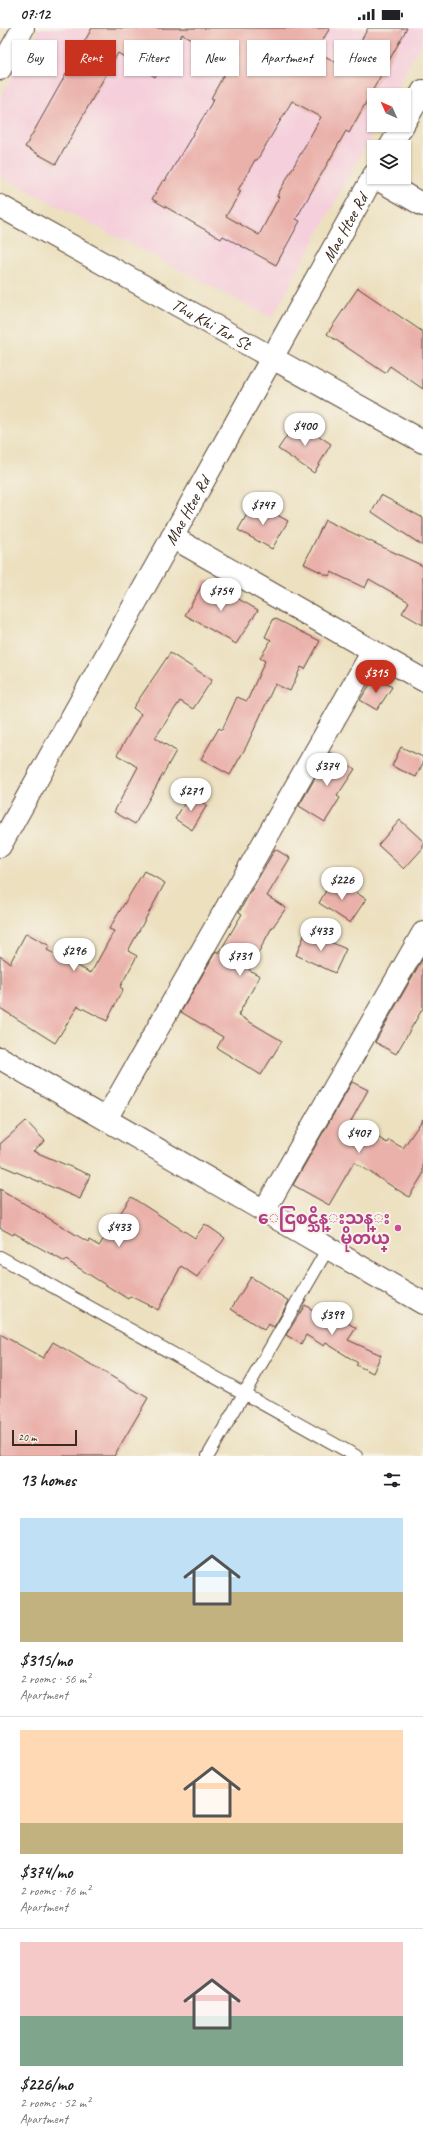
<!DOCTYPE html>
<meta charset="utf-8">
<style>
body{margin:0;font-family:Caveat,"Noto Sans Myanmar",sans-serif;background:#f2f2f2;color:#202124;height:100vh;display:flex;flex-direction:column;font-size:15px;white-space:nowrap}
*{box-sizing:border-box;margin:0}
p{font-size:13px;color:#757577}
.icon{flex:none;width:22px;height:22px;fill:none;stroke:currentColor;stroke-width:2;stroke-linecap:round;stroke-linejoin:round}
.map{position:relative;height:1428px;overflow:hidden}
.drawer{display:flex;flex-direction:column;background:#fff;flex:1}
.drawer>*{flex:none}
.banner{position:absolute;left:12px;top:12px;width:399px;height:36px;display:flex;gap:8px}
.needle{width:26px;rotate:315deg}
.buttons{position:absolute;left:367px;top:60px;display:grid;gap:8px}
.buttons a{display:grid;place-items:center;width:44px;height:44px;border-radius:0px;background:#fff;box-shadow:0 1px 3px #0004;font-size:20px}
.scale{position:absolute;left:12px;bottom:10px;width:65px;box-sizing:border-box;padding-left:4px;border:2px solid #3b2a1e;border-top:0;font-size:11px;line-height:14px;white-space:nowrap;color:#3b2a1e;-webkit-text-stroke:3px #f7f3e8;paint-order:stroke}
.price{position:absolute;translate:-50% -34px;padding:0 9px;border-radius:14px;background:#fff;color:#222;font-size:13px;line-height:26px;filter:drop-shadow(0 1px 2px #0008)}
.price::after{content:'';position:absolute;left:50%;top:24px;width:12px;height:9px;margin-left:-6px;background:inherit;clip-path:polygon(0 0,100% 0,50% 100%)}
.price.active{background:#c8321e;color:#fff}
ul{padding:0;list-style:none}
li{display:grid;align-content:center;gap:8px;height:212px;padding:0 20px}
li+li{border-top:1px solid #e0e0e0}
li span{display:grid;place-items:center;height:124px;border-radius:0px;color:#555}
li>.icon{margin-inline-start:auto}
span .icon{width:72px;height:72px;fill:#fffc;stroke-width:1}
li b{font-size:17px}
h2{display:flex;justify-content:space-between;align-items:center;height:48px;padding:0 20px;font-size:17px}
.pill{padding:0 14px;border-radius:0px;background:#fff;box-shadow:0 1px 3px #0004;font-size:14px;line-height:36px}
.pill.active{background:#c8321e;color:#fff}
.status{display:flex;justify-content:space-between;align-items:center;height:28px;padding:0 20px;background:#fff;direction:ltr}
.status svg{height:11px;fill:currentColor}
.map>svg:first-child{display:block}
</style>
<div class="status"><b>07:12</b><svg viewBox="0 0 49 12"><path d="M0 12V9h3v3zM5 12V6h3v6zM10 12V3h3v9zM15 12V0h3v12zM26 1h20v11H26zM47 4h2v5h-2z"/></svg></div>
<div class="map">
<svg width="423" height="1428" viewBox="0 0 423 1428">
<rect width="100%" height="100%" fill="#f7f3e8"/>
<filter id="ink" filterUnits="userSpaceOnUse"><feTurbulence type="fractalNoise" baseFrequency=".025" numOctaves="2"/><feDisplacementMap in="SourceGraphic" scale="8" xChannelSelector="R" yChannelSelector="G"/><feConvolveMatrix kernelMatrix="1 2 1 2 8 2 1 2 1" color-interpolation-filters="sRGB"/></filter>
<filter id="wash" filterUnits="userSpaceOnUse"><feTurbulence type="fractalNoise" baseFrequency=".012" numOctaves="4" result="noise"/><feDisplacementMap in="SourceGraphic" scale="16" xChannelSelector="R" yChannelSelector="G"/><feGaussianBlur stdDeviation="0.9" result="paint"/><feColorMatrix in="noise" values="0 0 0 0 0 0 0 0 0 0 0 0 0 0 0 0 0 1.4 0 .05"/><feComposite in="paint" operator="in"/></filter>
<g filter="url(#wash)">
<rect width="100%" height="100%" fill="#ece0bf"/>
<path fill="#f5cfdb" d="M40,0H423V11L393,67H374V97H377L272,290L0,148V70Z"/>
<g id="blocks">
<path fill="#eab1aa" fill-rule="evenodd" d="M92,0H330L316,23L346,40L368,0H407L349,105L346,103L296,191L300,193L276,237L223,208L221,211L152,171L163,152L165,153L214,71L211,70L230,36L226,34L228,30L182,6L155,49L118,25L56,136L25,119ZM292,73L321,89L277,168L279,169L259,207L226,188L241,163L238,162L255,132H257Z
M358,260L423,304V361L390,338L385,345L327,306Z
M297,393L331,416L314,445L278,421Z
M381,467L423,490V518L372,484Z
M254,474L288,493L272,521L238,502Z
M325,492L423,538V597L402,585L409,574L369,551L365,560L331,544L329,548L304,536Z
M205,552L258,582L236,616L185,587Z
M274,590L320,613L305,641L301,639L290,663L275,656L246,719L230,747L201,731L219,700L222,702L237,669L247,673L265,633L260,630L271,612L265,609Z
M170,625L212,652L193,681L180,673L155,710L176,723L135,796L114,784L138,739L117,727L141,686L133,680Z
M375,649L392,659L377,682L360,672Z
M401,719L423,729V735L416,749L392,738Z
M330,724L355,741L337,768L340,770L325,794L299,778Z
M190,767L207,777L192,802L175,791Z
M400,792L423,813V820L404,841L378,817Z
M275,821L290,830L267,868L286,880L270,903L249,942L260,948L238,987L282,1013L261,1047L217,1020L223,1009L181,984L216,923L219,925L242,886L239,884Z
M144,843L165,855L128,923L137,928L120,959L123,961L107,993L78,978L55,1015L0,980V928L10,935L26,905L50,918L47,922L91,945L114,903L109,901Z
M333,850L366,871L350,895L319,875Z
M306,903L346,921L335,945L296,927Z
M423,930V980L396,1026L375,1014Z
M352,1054L368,1062L351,1093L387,1115L389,1112L403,1120L423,1091V1146L409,1169L354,1134L329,1177L293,1157Z
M26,1093L45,1113L33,1123L90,1147L80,1171L0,1137V1116Z
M0,1161L88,1214L89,1212L99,1218L131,1169L195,1210L205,1196L225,1210L197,1249L181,1238L158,1282L130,1268L128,1271L66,1232L65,1234L14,1205L13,1207L0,1200Z
M251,1249L289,1273L274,1299L268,1296L264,1302L231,1281Z
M305,1277L324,1289L328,1283L356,1300L348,1312L381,1327L373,1345L356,1337L358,1335L326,1315L324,1318L306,1307L301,1316L286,1307Z
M0,1306L43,1330L53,1314L148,1370L114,1428H0Z"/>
</g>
</g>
<g filter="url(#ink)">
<use href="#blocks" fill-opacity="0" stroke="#564536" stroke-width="1"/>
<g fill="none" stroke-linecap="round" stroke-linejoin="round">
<defs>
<path id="service" d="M0,1229L356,1428
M208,1428L328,1220"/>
<path id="minor" d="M0,41L23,0
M374,149L423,177
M172,509L423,652
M0,1030L423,1275
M106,1091L373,623
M264,1183L423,905"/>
<g id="tertiary">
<path d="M404,95L423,63"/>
<path d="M390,119L403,97"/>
<path id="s1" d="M0,178L423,414"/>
<path id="s2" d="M0,818L374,147"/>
</g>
</defs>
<use href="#service" stroke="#564536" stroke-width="14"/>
<use href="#minor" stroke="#564536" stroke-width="24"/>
<use href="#tertiary" stroke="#564536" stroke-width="24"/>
<use href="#service" stroke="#fff" stroke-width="12"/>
<use href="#minor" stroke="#fff" stroke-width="22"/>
<use href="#tertiary" stroke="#fff" stroke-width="22"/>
</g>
</g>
<circle fill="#d1479c" stroke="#f7f3e8" stroke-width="1.5" cx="398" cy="1200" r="4"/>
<g text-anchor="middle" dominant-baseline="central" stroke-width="4" stroke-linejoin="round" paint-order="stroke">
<g font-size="17" fill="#3b2a1e" stroke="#f7f3e8">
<text stroke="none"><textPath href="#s2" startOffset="708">Mae Htee Rd</textPath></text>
<text stroke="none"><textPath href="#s1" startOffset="242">Thu Khi Tar St</textPath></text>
<text stroke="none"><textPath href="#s2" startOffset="384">Mae Htee Rd</textPath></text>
</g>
<g font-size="17" font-weight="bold" fill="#b23c85" stroke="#f7f3e8" text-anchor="end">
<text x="390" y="1190">ေငြစင္သိန္းသန္း<tspan x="390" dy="20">မိုတယ္</tspan></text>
</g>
</g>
</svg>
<div class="buttons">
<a><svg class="needle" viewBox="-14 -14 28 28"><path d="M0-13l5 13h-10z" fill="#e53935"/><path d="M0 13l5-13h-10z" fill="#757577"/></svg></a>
<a><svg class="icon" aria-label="layers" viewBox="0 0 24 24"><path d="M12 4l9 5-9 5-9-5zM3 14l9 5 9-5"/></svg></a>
</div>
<div class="scale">20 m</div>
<b class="price" style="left:305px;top:419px">$400</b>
<b class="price" style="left:263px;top:498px">$747</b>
<b class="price" style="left:221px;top:584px">$754</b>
<b class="price active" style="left:376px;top:666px">$315</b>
<b class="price" style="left:327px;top:759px">$374</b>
<b class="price" style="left:191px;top:784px">$271</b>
<b class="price" style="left:342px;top:873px">$226</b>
<b class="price" style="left:321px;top:924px">$433</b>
<b class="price" style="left:74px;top:944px">$296</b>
<b class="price" style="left:240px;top:949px">$731</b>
<b class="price" style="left:359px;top:1126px">$407</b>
<b class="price" style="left:119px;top:1220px">$433</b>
<b class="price" style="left:332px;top:1308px">$399</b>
<div class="banner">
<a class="pill">Buy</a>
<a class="pill active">Rent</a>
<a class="pill">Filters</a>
<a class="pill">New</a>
<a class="pill">Apartment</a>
<a class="pill">House</a>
</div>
</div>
<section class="drawer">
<h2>13 homes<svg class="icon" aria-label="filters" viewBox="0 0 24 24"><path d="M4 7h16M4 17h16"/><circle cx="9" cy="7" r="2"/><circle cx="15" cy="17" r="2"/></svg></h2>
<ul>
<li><span style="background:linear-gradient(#bfe0f5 60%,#c2b280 0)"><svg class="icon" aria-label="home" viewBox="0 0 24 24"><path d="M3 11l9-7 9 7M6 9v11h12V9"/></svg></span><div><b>$315/mo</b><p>2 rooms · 56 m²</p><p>Apartment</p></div></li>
<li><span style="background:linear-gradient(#ffd9b3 75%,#c2b280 0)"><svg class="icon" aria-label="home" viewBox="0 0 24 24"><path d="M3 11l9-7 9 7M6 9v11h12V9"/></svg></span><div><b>$374/mo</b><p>2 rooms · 76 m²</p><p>Apartment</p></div></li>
<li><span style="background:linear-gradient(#f6c9c9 60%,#7fa58c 0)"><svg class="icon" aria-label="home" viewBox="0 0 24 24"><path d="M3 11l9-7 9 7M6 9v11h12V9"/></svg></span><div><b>$226/mo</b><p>2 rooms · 52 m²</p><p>Apartment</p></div></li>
</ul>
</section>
